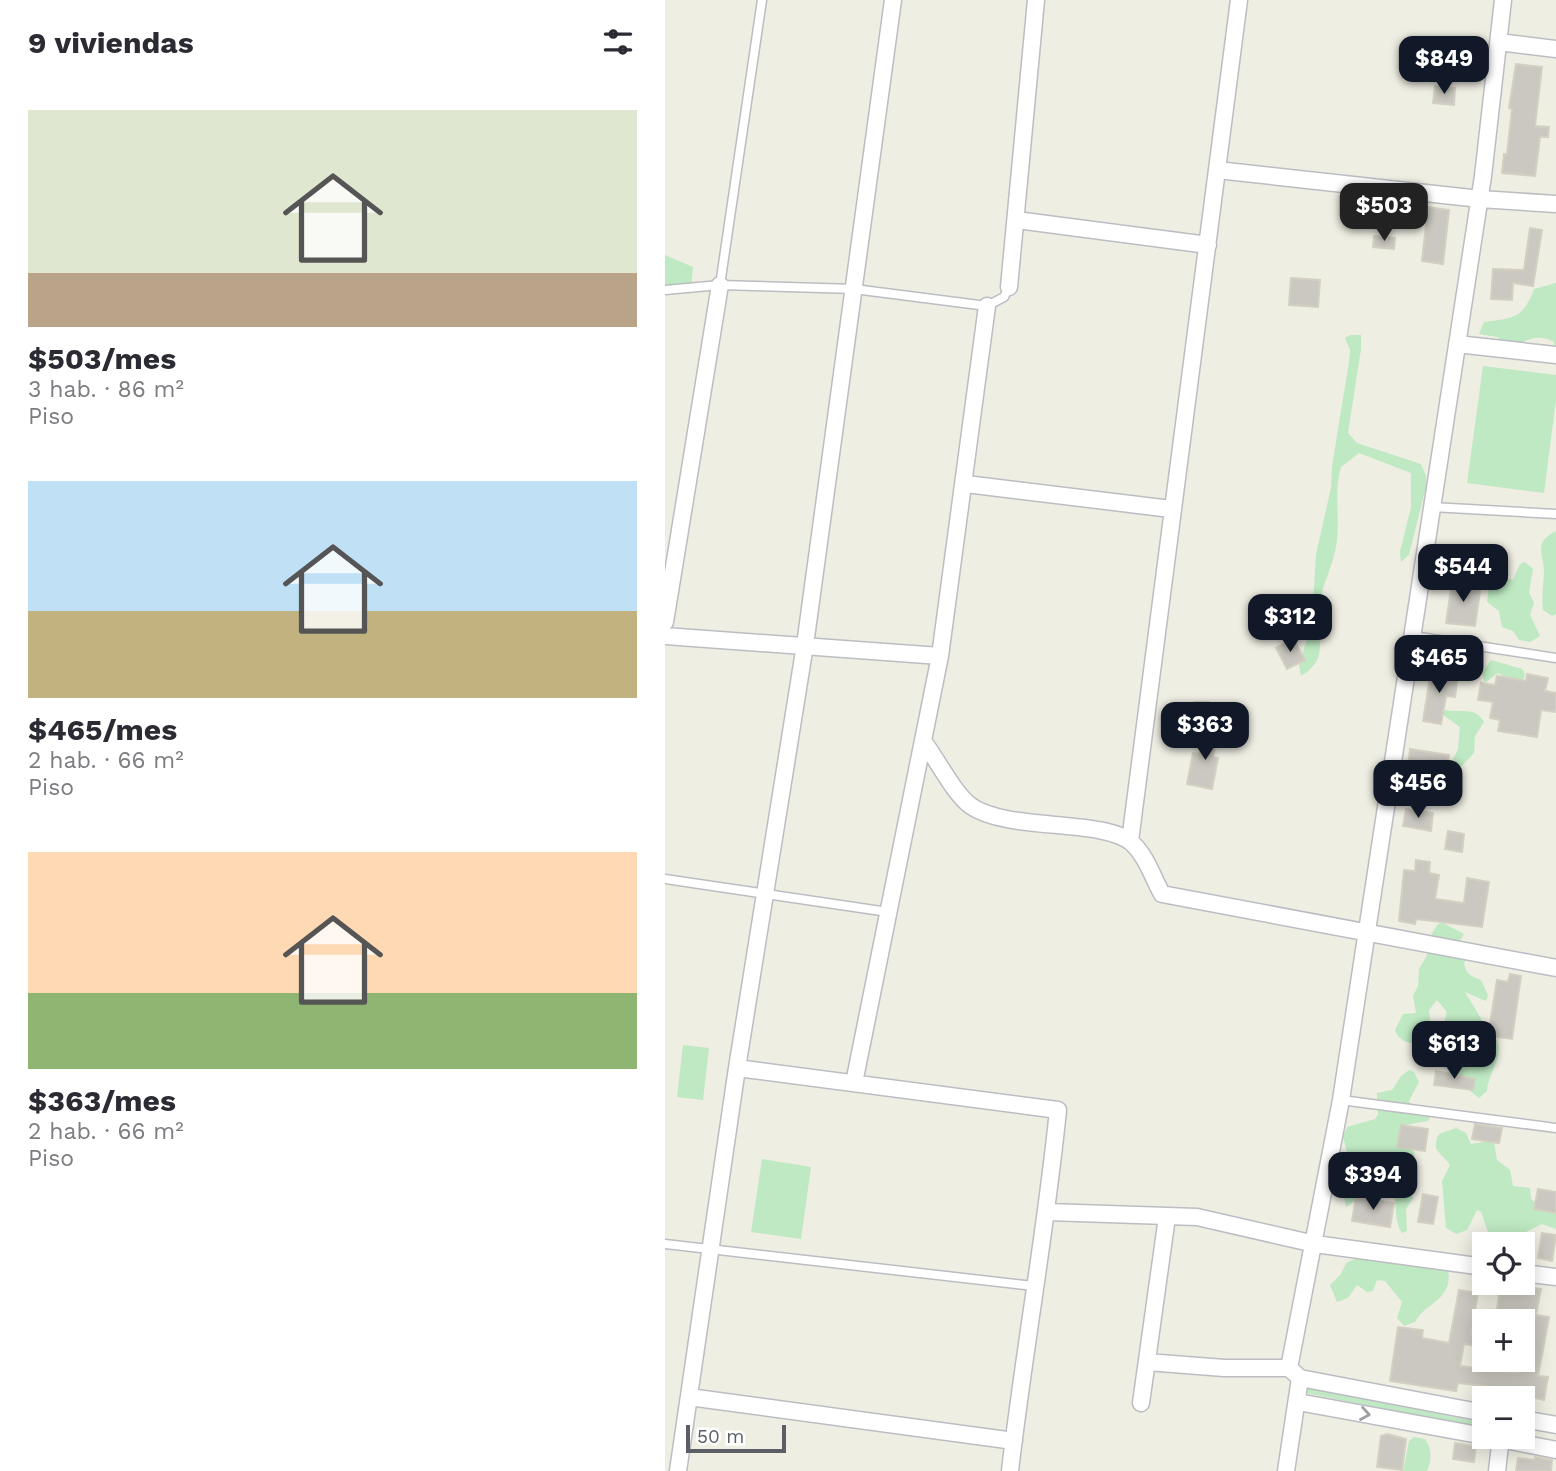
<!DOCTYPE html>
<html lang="es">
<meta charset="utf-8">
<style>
body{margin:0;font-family:"Work Sans",sans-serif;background:#f7f7f7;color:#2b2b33;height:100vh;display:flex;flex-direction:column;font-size:26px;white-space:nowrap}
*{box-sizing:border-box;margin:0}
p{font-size:23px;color:#7c7c81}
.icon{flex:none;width:38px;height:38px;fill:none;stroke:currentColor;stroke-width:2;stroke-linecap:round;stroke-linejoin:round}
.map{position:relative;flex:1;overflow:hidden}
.details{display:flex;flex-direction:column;background:#fff;width:665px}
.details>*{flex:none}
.tools{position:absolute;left:807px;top:1232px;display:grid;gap:14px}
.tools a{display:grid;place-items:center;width:63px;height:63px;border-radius:0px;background:#fff;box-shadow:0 4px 18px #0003;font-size:35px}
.scale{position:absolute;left:21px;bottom:18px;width:100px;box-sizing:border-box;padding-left:7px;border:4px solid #5b5f65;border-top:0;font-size:19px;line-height:24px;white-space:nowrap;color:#5b5f65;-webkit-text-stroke:5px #fff;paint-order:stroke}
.price{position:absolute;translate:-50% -60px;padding:0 16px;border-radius:14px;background:#111827;color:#fff;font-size:23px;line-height:46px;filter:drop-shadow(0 2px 4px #0008)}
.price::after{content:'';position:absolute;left:50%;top:42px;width:21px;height:16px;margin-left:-10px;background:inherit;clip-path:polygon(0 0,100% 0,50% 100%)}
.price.selected{background:#222;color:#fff}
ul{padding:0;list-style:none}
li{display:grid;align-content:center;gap:14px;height:371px;padding:0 28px}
li span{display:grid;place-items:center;height:217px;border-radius:0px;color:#555}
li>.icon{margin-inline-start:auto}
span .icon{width:126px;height:126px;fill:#fffc;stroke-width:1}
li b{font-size:30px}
h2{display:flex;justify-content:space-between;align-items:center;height:84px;padding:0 28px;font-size:30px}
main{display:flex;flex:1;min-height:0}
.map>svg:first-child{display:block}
</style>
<main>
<section class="details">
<h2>9 viviendas<svg class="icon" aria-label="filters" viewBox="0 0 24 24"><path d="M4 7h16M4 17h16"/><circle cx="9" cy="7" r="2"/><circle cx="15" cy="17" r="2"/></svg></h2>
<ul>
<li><span style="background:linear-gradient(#dfe7d0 75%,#b9a48a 0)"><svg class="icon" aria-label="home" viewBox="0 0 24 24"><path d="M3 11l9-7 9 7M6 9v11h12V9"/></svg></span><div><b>$503/mes</b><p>3 hab. · 86 m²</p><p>Piso</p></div></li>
<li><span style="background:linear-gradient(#bfe0f5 60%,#c2b280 0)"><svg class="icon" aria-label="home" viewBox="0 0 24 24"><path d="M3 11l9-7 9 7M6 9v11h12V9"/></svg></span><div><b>$465/mes</b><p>2 hab. · 66 m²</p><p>Piso</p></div></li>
<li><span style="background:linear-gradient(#ffd9b3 65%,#8fb573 0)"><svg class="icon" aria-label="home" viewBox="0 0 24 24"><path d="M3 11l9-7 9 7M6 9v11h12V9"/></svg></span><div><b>$363/mes</b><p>2 hab. · 66 m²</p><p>Piso</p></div></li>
</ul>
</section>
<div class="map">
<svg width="891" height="1471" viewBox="0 0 891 1471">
<rect width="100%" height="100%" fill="#efeee3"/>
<path fill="#bee9c2" d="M0,255L28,267L26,290H0Z
M891,283V359L888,360L889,342C874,333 859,340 845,349L832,337L814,334L819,322C848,318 858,319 869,289Z
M685,335H696V349L683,433L692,443L756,464L761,476V487L744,555L736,562L735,552L746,507V473L694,453L676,467C668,492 676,520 671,547C667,569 654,591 653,614C652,640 665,658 636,676L634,665L647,622L651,554L666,488L667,466L684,362L685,350L680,338Z
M818,366L891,375V400L879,493L802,483Z
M891,531V614L887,616L878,610C876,596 879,583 879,570C878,552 868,543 891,531Z
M860,562L868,569L864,592L869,603L865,615L875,636L865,642L854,640L848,631L837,627L834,611L822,602L825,579L832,576L848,580L855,564Z
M826,660L857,669L860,674L853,696L847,681L833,673L820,683L817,673Z
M780,710C797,713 810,706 819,722L810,736L809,753L794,769L788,759L793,749L795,727L777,714Z
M778,923L799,934L793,943L803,958L799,962C800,974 806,976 816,980L823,995L821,1001L800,992L817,1020V1026C821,1031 826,1033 830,1037C842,1052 822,1075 822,1091L814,1098L805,1091V1080L782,1075L798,1046L797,1040L792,1036L784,1044L775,1038L782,1012L772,1000L764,1010L766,1029L753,1044C742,1043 734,1041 730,1030L738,1014L751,1013L748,996L753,986L754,969L765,950L767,933L773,924Z
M18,1045L44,1048L38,1100L12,1097Z
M744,1070L749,1072L754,1082L744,1101L747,1106L766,1116L763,1121L740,1125L736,1137L750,1153L747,1164L750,1175L740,1179L748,1198L741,1209L742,1231L737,1233C726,1217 736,1193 721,1182L710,1184L701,1177L691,1189L690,1201L681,1207L678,1191L661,1192L669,1152L678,1158L683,1156L678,1137L682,1127L710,1119L713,1115L712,1093L727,1090L736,1076Z
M791,1128L801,1133L806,1144L824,1141L829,1143L832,1160L845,1170L848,1186L865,1188L866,1199L874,1206L891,1204V1229L877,1224L861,1232L869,1281L858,1285L851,1283H858V1244H819V1255L812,1251L811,1245L823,1232L816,1212L812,1210L802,1230L791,1234L781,1228L777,1181L785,1165C776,1151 765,1152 774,1134Z
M97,1159L146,1167L136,1239L86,1232Z
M692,1258L782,1266C791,1300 761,1301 750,1322L739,1326L732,1318L737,1302L720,1281L712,1280L708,1291L702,1292L692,1285L683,1298L672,1302L665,1285L676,1274L681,1263Z
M642,1388L819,1423V1429L641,1393Z
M749,1437L760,1439C767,1449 767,1460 762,1471H738L744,1441Z"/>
<path fill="#cac8c0" stroke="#d4d0c1" stroke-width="2" d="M851,64L877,67L870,126L884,127L883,137H875L870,176L837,173L839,154H842L847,109L844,108Z
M770,86L790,88L789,105L768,103Z
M763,207L784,210L778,264L757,261Z
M865,228L877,230L868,286L848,283L847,300L826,299L828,269L859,270Z
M709,236L730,238L729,249L708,247Z
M626,278L655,280L653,307L624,305Z
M787,582L816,585L810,626L781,623Z
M628,638L640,660L622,669L611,648Z
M766,671L793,675L790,697L781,696L776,724L758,721Z
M862,674L883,678L880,691L891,693V712L876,710L872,737L833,731L835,720L825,718L828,702L813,700L816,683L830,685L832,676L861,681Z
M529,702H544V718H528Z
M539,727L553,729L548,757L553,758L547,789L522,784L528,753L535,754Z
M745,749L784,755L781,772L743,767Z
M741,809L768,813L766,831L738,826Z
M783,831L799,834L797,852L780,849Z
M751,860L765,862L764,873L774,875L770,899L799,903L802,878L824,882L817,927L751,919L750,924L734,921L739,870L750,871Z
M845,974L856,976L847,1039L823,1036L832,980L843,982Z
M771,1071L810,1079L808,1090L769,1085Z
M810,1124L837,1128L834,1143L807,1139Z
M736,1125L763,1129L760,1151L732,1147Z
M873,1189L891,1192V1213L869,1209Z
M758,1194L773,1197L768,1224L753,1222Z
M691,1197L729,1203L725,1227L687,1221Z
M877,1233L891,1235L887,1261L873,1258Z
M836,1283L876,1289L871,1315L884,1317L873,1376L883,1377L879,1400L820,1386L793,1383L791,1391L725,1381L733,1327L758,1330L757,1338L784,1343L794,1290L813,1293L806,1335L814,1336L812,1346L799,1344L795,1366L854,1373L860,1340L858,1321H851L852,1312L832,1309Z
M722,1434L741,1439L737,1470L712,1467L716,1436Z
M790,1443L811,1446L809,1462L788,1459Z
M870,1457L887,1460L886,1471H851L853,1458L870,1460Z"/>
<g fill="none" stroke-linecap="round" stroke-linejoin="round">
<defs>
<path id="service" d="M55,285L97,0
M0,290L55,285L189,289L322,306L339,297L344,287
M767,507L891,514
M748,636L891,658
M0,879L223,912
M676,1100L891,1128
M0,1244L369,1286"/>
<path id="minor" d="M834,42L891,49
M552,170L815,199L891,204
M351,220L543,245
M344,287L371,0
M792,344L891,355
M301,484L506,509
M0,622L55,285
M0,636L275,656
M258,741C272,759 289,794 306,806C343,832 439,818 467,843C482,857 487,876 497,894L891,968
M465,841L574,0
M72,1068L393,1110C381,1231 359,1350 345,1471
M189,1083L275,656L322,306
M383,1212L532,1217L650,1244L819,1267
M858,1273L891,1277
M482,1362L559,1368H624
M635,1378L819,1413
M24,1397L349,1441
M633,1402L819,1436
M476,1403L502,1217
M858,1419L891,1425
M825,1437L891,1450
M13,1471L72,1068L140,645L228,0
M621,1471L635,1378L624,1368L676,1100L818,176L838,0
M832,1471L836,1437"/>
</defs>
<use href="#service" stroke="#bbbdc3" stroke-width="11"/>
<use href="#minor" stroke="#bbbdc3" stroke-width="19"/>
<use href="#service" stroke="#fff" stroke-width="8"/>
<use href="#minor" stroke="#fff" stroke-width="16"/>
</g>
<defs><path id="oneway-chevron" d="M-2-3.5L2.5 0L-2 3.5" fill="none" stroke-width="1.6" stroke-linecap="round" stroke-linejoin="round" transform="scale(1.75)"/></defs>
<use stroke="#9d9fa3" href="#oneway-chevron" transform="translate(700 1414) rotate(10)"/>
</svg>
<div class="tools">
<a><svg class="icon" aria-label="locate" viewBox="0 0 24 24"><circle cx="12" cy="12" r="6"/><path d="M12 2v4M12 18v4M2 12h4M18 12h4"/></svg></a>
<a>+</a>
<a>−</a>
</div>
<div class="scale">50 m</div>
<b class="price" style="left:779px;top:96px">$849</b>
<b class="price selected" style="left:719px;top:243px">$503</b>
<b class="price" style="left:798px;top:604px">$544</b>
<b class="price" style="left:625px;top:654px">$312</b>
<b class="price" style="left:774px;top:695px">$465</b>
<b class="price" style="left:540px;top:762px">$363</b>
<b class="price" style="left:753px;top:820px">$456</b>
<b class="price" style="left:789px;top:1081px">$613</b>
<b class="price" style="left:708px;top:1212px">$394</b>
</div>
</main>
